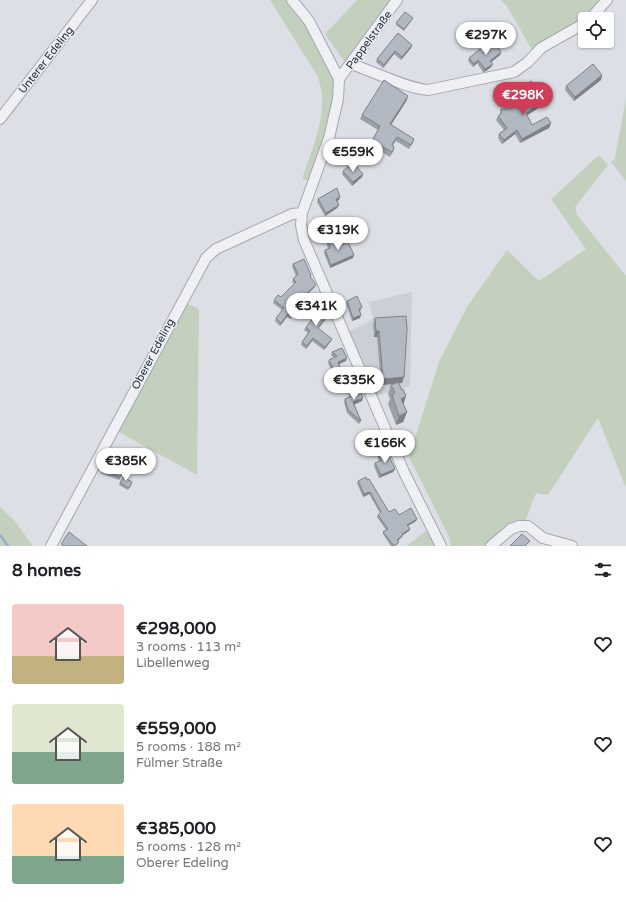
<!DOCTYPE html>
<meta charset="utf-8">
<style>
body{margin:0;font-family:"Varela Round",sans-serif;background:#f6f6f6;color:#202124;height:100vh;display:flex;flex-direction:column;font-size:15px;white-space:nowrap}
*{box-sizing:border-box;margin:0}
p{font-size:13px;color:#757577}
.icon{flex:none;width:22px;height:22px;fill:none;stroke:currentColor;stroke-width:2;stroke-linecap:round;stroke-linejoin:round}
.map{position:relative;height:546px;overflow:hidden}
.side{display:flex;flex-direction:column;background:#fff;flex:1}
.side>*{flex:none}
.controls{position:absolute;left:578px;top:12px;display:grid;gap:8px}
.controls a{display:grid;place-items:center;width:36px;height:36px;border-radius:4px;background:#fff;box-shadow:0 1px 3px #0004;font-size:20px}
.price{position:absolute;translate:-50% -34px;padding:0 9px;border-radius:14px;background:#fff;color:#222;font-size:13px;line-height:26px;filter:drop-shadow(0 1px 2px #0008)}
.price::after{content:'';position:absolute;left:50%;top:24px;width:12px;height:9px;margin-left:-6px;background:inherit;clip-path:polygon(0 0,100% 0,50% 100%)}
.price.selected{background:#ce3e58;color:#fff}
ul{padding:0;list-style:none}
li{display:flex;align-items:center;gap:12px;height:100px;padding:0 12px}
li span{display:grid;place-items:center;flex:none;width:112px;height:80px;border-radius:4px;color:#555}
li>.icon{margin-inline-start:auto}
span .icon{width:48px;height:48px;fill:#fffc;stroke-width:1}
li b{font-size:17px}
h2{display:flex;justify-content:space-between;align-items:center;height:48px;padding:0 12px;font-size:17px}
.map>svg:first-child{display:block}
</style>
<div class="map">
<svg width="626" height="546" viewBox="0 0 626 546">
<rect width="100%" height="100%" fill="#dce0e6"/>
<path fill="#cacfd8" d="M412,292L410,386L374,396L347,333L368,322L373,317L368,302Z"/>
<path fill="#c2d0bd" d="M270,0H287L305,23L336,81L335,100L326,138L311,181L302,179C313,146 330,111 318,77Z
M357,0H393L346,64L325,34Z
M501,0H603L586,19L533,52L507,6Z
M626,98V181L611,162L615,158Z
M599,155L608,165L575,207L577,215L626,276V488L598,418L548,495L536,493L525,522L489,546H451L449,537L409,457L439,362L467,307L507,250L539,281L586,249L551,199Z
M184,302L199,309L197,475L117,431Z
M0,507L14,520L33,546H0Z
M429,528L441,546H407Z"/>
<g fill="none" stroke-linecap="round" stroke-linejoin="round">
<path stroke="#96afc7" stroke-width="2.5" d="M0,535L8,546"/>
<defs>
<path id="minor" d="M292,0L309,21L339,79L338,99L329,138L302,213L301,225L304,240L404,472L441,546
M590,19L607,0
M351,64C375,72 406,88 428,90L514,72L528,62L541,48L585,23
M339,79L397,0
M0,119L92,0
M51,546L206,258L216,249L292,214L302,213
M491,546L511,529L519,526H528L543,538L572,546"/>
</defs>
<use href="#minor" stroke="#a2a7b0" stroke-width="12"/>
<use href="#minor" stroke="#eef0f4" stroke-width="10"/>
</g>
<path fill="#9a9fa8" d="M412,20L404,31L396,25V23Z
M398,33L412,45L411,48L401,60L394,54L383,68L376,62L377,59Z
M494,47L501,52L500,55L491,62L493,64L491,67L486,71L483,72L477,63L473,67L468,61L469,58L483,53Z
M602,75L601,80L574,101L565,90L566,86Z
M527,84L546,100L544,104L527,115L532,125L551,123L549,128L520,143L515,134L502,144L498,138L499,134L504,130L496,120L498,116L500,115L501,109H510L527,96L529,94L525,88Z
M407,100L391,125L414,139L413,143L409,149L396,141L393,145L394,148L393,152L390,157L370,145L372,141L378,130L360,119L362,115Z
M349,149L371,152L365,162L348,152Z
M354,168L363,174L362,177L352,186L342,174L343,171Z
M318,199L339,200L337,201L339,205L337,208L325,216L317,202Z
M328,238L353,258L330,268L324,253L325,250L328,249L326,241Z
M293,264L311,278L314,288L302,299L301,302L295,308L297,310L296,312L290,319L287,317L280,326L275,321L276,318L282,310L273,303L274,300L281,297L294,284L292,282L293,279L296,276L292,266Z
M347,301L362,307L361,310L360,311V318L352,321L346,303Z
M320,308L323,310L321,313L326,317L325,320L318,328L331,341L324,350L312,341L306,349L301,345L302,342L308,333L304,330L306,327L313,318L306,313L307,310Z
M375,318L404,377L402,383H399L402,390L406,396L403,404L407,412L403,422L396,425L388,404L390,399L388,394L391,385L394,384L381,385L377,337H374L373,324Z
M332,352L346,361L339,364L341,370L340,373L334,376L328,363L329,360L334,358L331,355Z
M349,390L362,401L354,405L361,421L359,424L347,413L344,402L345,399L350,397L348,393Z
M379,453L395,469L393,472L379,478L374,466L375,463L379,461L377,456Z
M116,466L123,473L119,480L101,473L102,469Z
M367,480L389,512L416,521L408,526L410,529L409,531L403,535L402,537L398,541V544L395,546H391L383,534V532L386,530L377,517L378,515L380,513L369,494L363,497L357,483L358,481Z
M120,483L132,484L128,490L119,485Z"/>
<path fill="#7d8288" d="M412,45L411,48L401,60L402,57Z
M395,51L394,54L383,68L384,65Z
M501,52L500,55L489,64L490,61Z
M478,60L477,63L473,67L474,64Z
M493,64L491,67L486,71L483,72L485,69Z
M602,75L601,80L574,101L575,97Z
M408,96L407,100L389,128L390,124Z
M546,100L544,104L525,117L526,113Z
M551,123L549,128L520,143L522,139Z
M517,130L515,134L502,144L504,140Z
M363,174L362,177L352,186L353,182Z
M340,197L339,200L335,202L336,199Z
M339,205L337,208L325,216L326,213Z
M354,255L353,258L330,268L331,265Z
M316,285L314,288L299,300L301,298Z
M302,299L301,302L292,310L294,307Z
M297,310L296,312L290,319L291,316Z
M288,314L287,317L280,326L281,323Z
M361,315L360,318L352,321L353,318Z
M326,317L325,320L317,330L318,328Z
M376,331H379L377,337H374Z
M313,338L312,341L306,349L307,346Z
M332,339L331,341L324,350L325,347Z
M347,358L346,361L337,365L338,362Z
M341,370L340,373L334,376L335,373Z
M404,377L402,383L381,385L383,379Z
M406,396L403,406L401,399Z
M363,398L362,401L352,405L353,402Z
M407,412L403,422L396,425L399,416Z
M395,469L393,472L379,478L381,475Z
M370,492L369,494L363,497L364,494Z
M417,519L416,521L406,527L407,525Z
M410,529L409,531L401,536L402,534Z
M403,535L402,537L396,542L397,540Z"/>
<path fill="#b3b9c3" stroke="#7d8288" d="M405,12L413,18L404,29L396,23Z
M398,33L412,45L402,57L395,51L384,65L377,59Z
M492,45L494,47L496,45L501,52L490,61L493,64L487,68L485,69L478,60L474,64L469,58L480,49L483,53Z
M593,64L602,75L575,97L566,86Z
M384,80L408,96L390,124L414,139L411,145L397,137L392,144L394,148L392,152L372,141L380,126L362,115Z
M531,81L546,100L526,113L532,125L547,117L551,123L522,139L517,130L504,140L499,134L507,128L498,116L501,114V109H510L527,96L532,91L527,84Z
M355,139L372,149L367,159L349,149Z
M351,164L354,168L356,166L363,174L353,182L343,171Z
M337,188L340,197L336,199L339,205L326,213L318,199Z
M336,236L338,246L348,242L354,255L331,265L325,250L330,248L328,238Z
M304,259L311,275L310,276L316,285L301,298L302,299L294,307L297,310L291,316L288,314L281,323L276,318L284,308L274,300L278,295L281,297L296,282L293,279L298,274L293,264Z
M357,296L362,307L359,309L361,315L353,318L347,301Z
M313,302L320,304V308L323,310L320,313L326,317L318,328L332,339L325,347L313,338L307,346L302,342L310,331L306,327L315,316L307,310Z
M406,316L407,329L404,377L383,379L379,331H376L375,318Z
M342,348L347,358L338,362L341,370L335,373L329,360L337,356L332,352Z
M398,382L402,390L403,389L406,396L401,399L407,412L399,416L392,395L395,393L391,385Z
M358,387L363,398L353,402L361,421L348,410L345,399L352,396L349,390Z
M386,450L395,469L381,475L375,463L382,460L379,453Z
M108,458L117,463L116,466L124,470L120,477L102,469Z
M123,477L132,482L129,488L120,483Z
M366,477L367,480L369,479L389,512L395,509L399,515L411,508L417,519L407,525L410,529L402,534L403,535L397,540L399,542L394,546L383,532L388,529L378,515L381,512L370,492L364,494L358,481Z
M69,532L87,546H64L61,544Z
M522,534L530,541L525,546H510Z"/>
<g text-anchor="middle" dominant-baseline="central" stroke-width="3" stroke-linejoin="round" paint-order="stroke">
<g font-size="11" fill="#262e3c" stroke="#ebeff4">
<text transform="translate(369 40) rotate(-54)">Pappelstraße</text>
<text transform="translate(46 60) rotate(-52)">Unterer Edeling</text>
<text transform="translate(153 354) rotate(-62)">Oberer Edeling</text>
</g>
</g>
</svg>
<div class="controls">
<a><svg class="icon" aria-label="locate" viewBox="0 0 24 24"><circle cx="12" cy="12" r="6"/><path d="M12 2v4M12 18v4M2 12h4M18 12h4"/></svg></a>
</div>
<b class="price" style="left:486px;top:56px">€297K</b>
<b class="price selected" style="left:523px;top:116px">€298K</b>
<b class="price" style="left:353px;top:173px">€559K</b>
<b class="price" style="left:338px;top:251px">€319K</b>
<b class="price" style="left:316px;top:327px">€341K</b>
<b class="price" style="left:354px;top:401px">€335K</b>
<b class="price" style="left:385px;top:464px">€166K</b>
<b class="price" style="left:126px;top:482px">€385K</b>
</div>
<section class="side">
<h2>8 homes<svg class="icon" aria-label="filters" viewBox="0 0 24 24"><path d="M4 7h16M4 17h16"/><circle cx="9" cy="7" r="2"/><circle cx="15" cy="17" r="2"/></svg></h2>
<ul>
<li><span style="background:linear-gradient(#f6c9c9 65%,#c2b280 0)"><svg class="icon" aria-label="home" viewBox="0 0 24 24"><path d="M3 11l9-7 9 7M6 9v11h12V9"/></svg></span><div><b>€298,000</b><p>3 rooms · 113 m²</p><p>Libellenweg</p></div><svg class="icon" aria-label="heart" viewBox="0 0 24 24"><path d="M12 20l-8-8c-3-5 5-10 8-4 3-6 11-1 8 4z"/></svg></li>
<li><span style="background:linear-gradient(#dfe7d0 60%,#7fa58c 0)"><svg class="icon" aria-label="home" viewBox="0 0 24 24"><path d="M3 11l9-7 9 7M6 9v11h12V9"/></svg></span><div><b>€559,000</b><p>5 rooms · 188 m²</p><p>Fülmer Straße</p></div><svg class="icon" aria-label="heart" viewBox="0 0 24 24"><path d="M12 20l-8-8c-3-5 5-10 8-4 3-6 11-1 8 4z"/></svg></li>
<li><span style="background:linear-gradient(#ffd9b3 65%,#7fa58c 0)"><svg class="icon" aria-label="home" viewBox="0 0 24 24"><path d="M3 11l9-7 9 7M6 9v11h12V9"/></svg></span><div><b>€385,000</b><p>5 rooms · 128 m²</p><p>Oberer Edeling</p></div><svg class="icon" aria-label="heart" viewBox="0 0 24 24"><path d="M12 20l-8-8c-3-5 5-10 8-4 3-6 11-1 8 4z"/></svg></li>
</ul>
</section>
